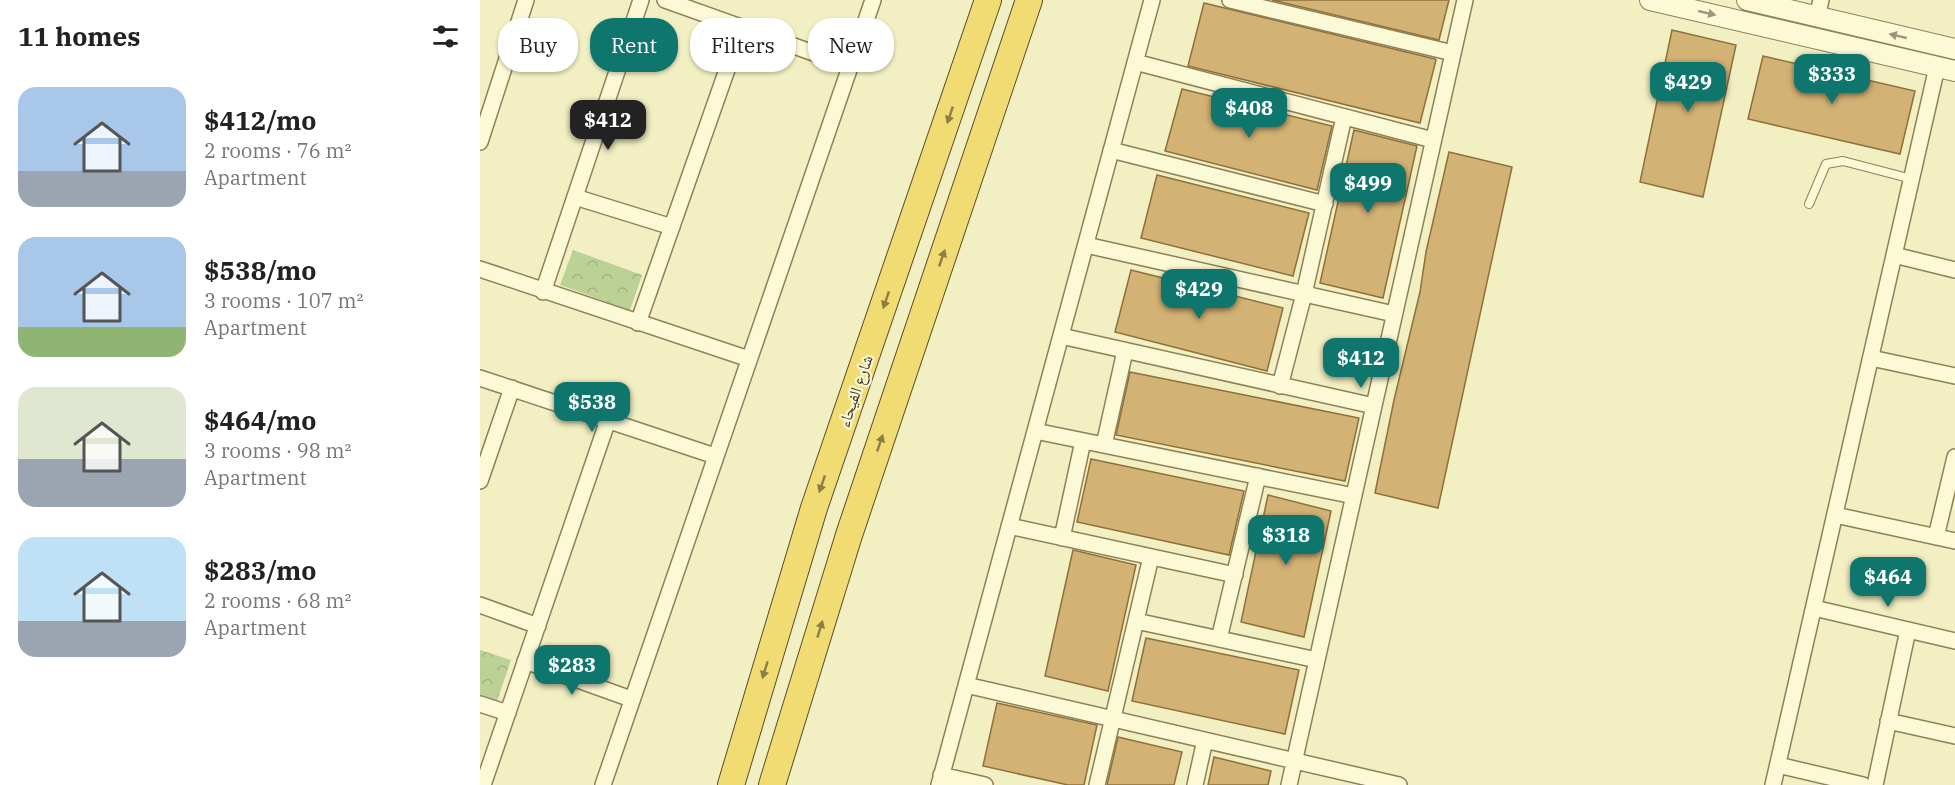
<!DOCTYPE html>
<meta charset="utf-8">
<style>
body{margin:0;font-family:"IBM Plex Serif","Noto Naskh Arabic",serif;background:#f2f2f2;color:#222;height:100vh;display:flex;flex-direction:column;font-size:22px;white-space:nowrap}
*{box-sizing:border-box;margin:0}
p{font-size:20px;color:#767676}
.icon{flex:none;width:33px;height:33px;fill:none;stroke:currentColor;stroke-width:2;stroke-linecap:round;stroke-linejoin:round}
.map{position:relative;flex:1;overflow:hidden}
.sheet{display:flex;flex-direction:column;background:#fff;width:480px}
.sheet>*{flex:none}
.guide{position:absolute;left:18px;top:18px;width:570px;height:54px;display:flex;gap:12px}
.price{position:absolute;translate:-50% -51px;padding:0 14px;border-radius:12px;background:#0f766e;color:#fff;font-size:20px;line-height:39px;filter:drop-shadow(0 2px 3px #0008)}
.price::after{content:'';position:absolute;left:50%;top:36px;width:18px;height:14px;margin-left:-9px;background:inherit;clip-path:polygon(0 0,100% 0,50% 100%)}
.price.on{background:#222;color:#fff}
ul{padding:0;list-style:none}
li{display:flex;align-items:center;gap:18px;height:150px;padding:0 18px}
li span{display:grid;place-items:center;flex:none;width:168px;height:120px;border-radius:18px;color:#555}
li>.icon{margin-inline-start:auto}
span .icon{width:72px;height:72px;fill:#fffc;stroke-width:1}
li b{font-size:26px}
h2{display:flex;justify-content:space-between;align-items:center;height:72px;padding:0 18px;font-size:26px}
.pill{padding:0 21px;border-radius:24px;background:#fff;box-shadow:0 2px 4px #0004;font-size:21px;line-height:54px}
.pill.on{background:#0f766e;color:#fff}
main{display:flex;flex:1;min-height:0}
.map>svg:first-child{display:block}
</style>
<main>
<section class="sheet">
<h2>11 homes<svg class="icon" aria-label="filters" viewBox="0 0 24 24"><path d="M4 7h16M4 17h16"/><circle cx="9" cy="7" r="2"/><circle cx="15" cy="17" r="2"/></svg></h2>
<ul>
<li><span style="background:linear-gradient(#a9c7e8 70%,#9aa5b1 0)"><svg class="icon" aria-label="home" viewBox="0 0 24 24"><path d="M3 11l9-7 9 7M6 9v11h12V9"/></svg></span><div><b>$412/mo</b><p>2 rooms · 76 m²</p><p>Apartment</p></div></li>
<li><span style="background:linear-gradient(#a9c7e8 75%,#8fb573 0)"><svg class="icon" aria-label="home" viewBox="0 0 24 24"><path d="M3 11l9-7 9 7M6 9v11h12V9"/></svg></span><div><b>$538/mo</b><p>3 rooms · 107 m²</p><p>Apartment</p></div></li>
<li><span style="background:linear-gradient(#dfe7d0 60%,#9aa5b1 0)"><svg class="icon" aria-label="home" viewBox="0 0 24 24"><path d="M3 11l9-7 9 7M6 9v11h12V9"/></svg></span><div><b>$464/mo</b><p>3 rooms · 98 m²</p><p>Apartment</p></div></li>
<li><span style="background:linear-gradient(#bfe0f5 70%,#9aa5b1 0)"><svg class="icon" aria-label="home" viewBox="0 0 24 24"><path d="M3 11l9-7 9 7M6 9v11h12V9"/></svg></span><div><b>$283/mo</b><p>2 rooms · 68 m²</p><p>Apartment</p></div></li>
</ul>
</section>
<div class="map">
<svg width="1475" height="785" viewBox="0 0 1475 785">
<defs>
<pattern id="forest-crowns" width="20" height="18" patternUnits="userSpaceOnUse" patternTransform="scale(1.5)"><rect width="20" height="18" fill="#bcd195"/><path d="M2 6a3 3 0 1 1 6 0M12 15a3 3 0 1 1 6 0" fill="none" stroke="#a2b480"/></pattern>
</defs>
<rect width="100%" height="100%" fill="#f2efc2"/>
<path fill="url(#forest-crowns)" d="M93,250L162,275L150,310L80,285Z
M0,650L31,660L17,701L0,695Z"/>
<path fill="#d3b275" stroke="#8f703b" stroke-width="1.5" d="M792,0H969L959,40Z
M724,3L955,59L956,60L940,123L708,66Z
M1192,30L1256,45L1223,197L1160,182Z
M1283,56L1435,91L1420,154L1268,119Z
M702,89L852,126L837,190L685,151Z
M874,130L937,146L903,298L840,283Z
M969,152L1032,167L958,508L895,493L914,400L940,292L946,252Z
M677,175L829,213L813,276L661,238Z
M651,270L803,308L787,371L635,332Z
M650,372L879,418L865,481L636,435Z
M611,459L764,491L749,555L597,522Z
M788,495L851,511L824,637L761,622Z
M593,550L656,565L628,691L565,676Z
M666,638L819,670L805,734L652,701Z
M517,703L617,725L604,785H588L503,766Z
M638,737L702,752L694,785H627Z
M734,757L791,771L788,785H728Z"/>
<g fill="none" stroke-linecap="round" stroke-linejoin="round">
<defs>
<path id="service" d="M1329,204L1346,164L1363,161L1432,179"/>
<path id="minor" d="M185,0L370,66
M750,0L973,53
M1337,17L1341,0
M655,62L953,140
M0,142L46,0
M631,150L845,204
M95,197L192,227
M606,245L914,314
M1414,255L1475,270
M0,269L269,359
M63,292L161,0
M158,323L262,27
M581,336L894,406
M1391,358L1475,376
M0,378L235,456
M800,386L824,294L864,117
M555,431L874,496
M624,445L645,351
M0,481L32,388
M1355,515L1475,541
M529,526L755,575
M1456,537L1475,457
M582,538L603,441
M0,605L58,626
M1334,608L1475,641
M656,621L837,660
M739,639L778,476
M45,661L151,699
M486,685L919,785
M0,704L28,713
M1408,721L1475,736
M1298,765L1383,785
M461,775L505,785
M3,785L128,420
M123,785L393,0
M459,785L672,0
M617,785L671,557
M715,785L725,740
M809,785L985,0
M1293,785L1457,67
M1395,785L1428,630"/>
<path id="tertiary" d="M1170,0L1475,71
M1267,0L1475,49"/>
<path id="trunk" d="M251,785L334,508L508,0
M292,785L369,535L549,0"/>
</defs>
<use href="#service" stroke="#8e8157" stroke-width="10"/>
<use href="#minor" stroke="#8e8157" stroke-width="18"/>
<use href="#tertiary" stroke="#8e8157" stroke-width="22"/>
<use href="#trunk" stroke="#5b4d2c" stroke-width="28"/>
<use href="#service" stroke="#fcf9d7" stroke-width="8"/>
<use href="#minor" stroke="#fcf9d7" stroke-width="15"/>
<use href="#tertiary" stroke="#fcf9d7" stroke-width="20"/>
<use href="#trunk" stroke="#f0dc72" stroke-width="26"/>
</g>
<defs><path id="oneway-solid" d="M-6-.8H1V-3.2L6.5 0L1 3.2V.8H-6Z" transform="scale(1.5)"/></defs>
<g fill="#9c967a">
<use href="#oneway-solid" transform="translate(1227 13) rotate(13)"/>
<use href="#oneway-solid" transform="translate(1418 36) rotate(-167)"/>
</g>
<g fill="#8d7f43">
<use href="#oneway-solid" transform="translate(470 115) rotate(109)"/>
<use href="#oneway-solid" transform="translate(462 258) rotate(-71)"/>
<use href="#oneway-solid" transform="translate(406 300) rotate(109)"/>
<use href="#oneway-solid" transform="translate(400 443) rotate(-71)"/>
<use href="#oneway-solid" transform="translate(342 484) rotate(109)"/>
<use href="#oneway-solid" transform="translate(340 629) rotate(-73)"/>
<use href="#oneway-solid" transform="translate(285 670) rotate(107)"/>
</g>
<g text-anchor="middle" dominant-baseline="central" stroke-width="4.5" stroke-linejoin="round" paint-order="stroke">
<g font-size="16" fill="#3c331d" stroke="#f9f6d3">
<text transform="translate(375 391) rotate(-71)">شارع الفيحاء</text>
</g>
</g>
</svg>
<b class="price" style="left:1352px;top:105px">$333</b>
<b class="price" style="left:1208px;top:113px">$429</b>
<b class="price" style="left:769px;top:139px">$408</b>
<b class="price on" style="left:128px;top:151px">$412</b>
<b class="price" style="left:888px;top:214px">$499</b>
<b class="price" style="left:719px;top:320px">$429</b>
<b class="price" style="left:881px;top:389px">$412</b>
<b class="price" style="left:112px;top:433px">$538</b>
<b class="price" style="left:806px;top:566px">$318</b>
<b class="price" style="left:1408px;top:608px">$464</b>
<b class="price" style="left:92px;top:696px">$283</b>
<div class="guide">
<a class="pill">Buy</a>
<a class="pill on">Rent</a>
<a class="pill">Filters</a>
<a class="pill">New</a>
</div>
</div>
</main>
